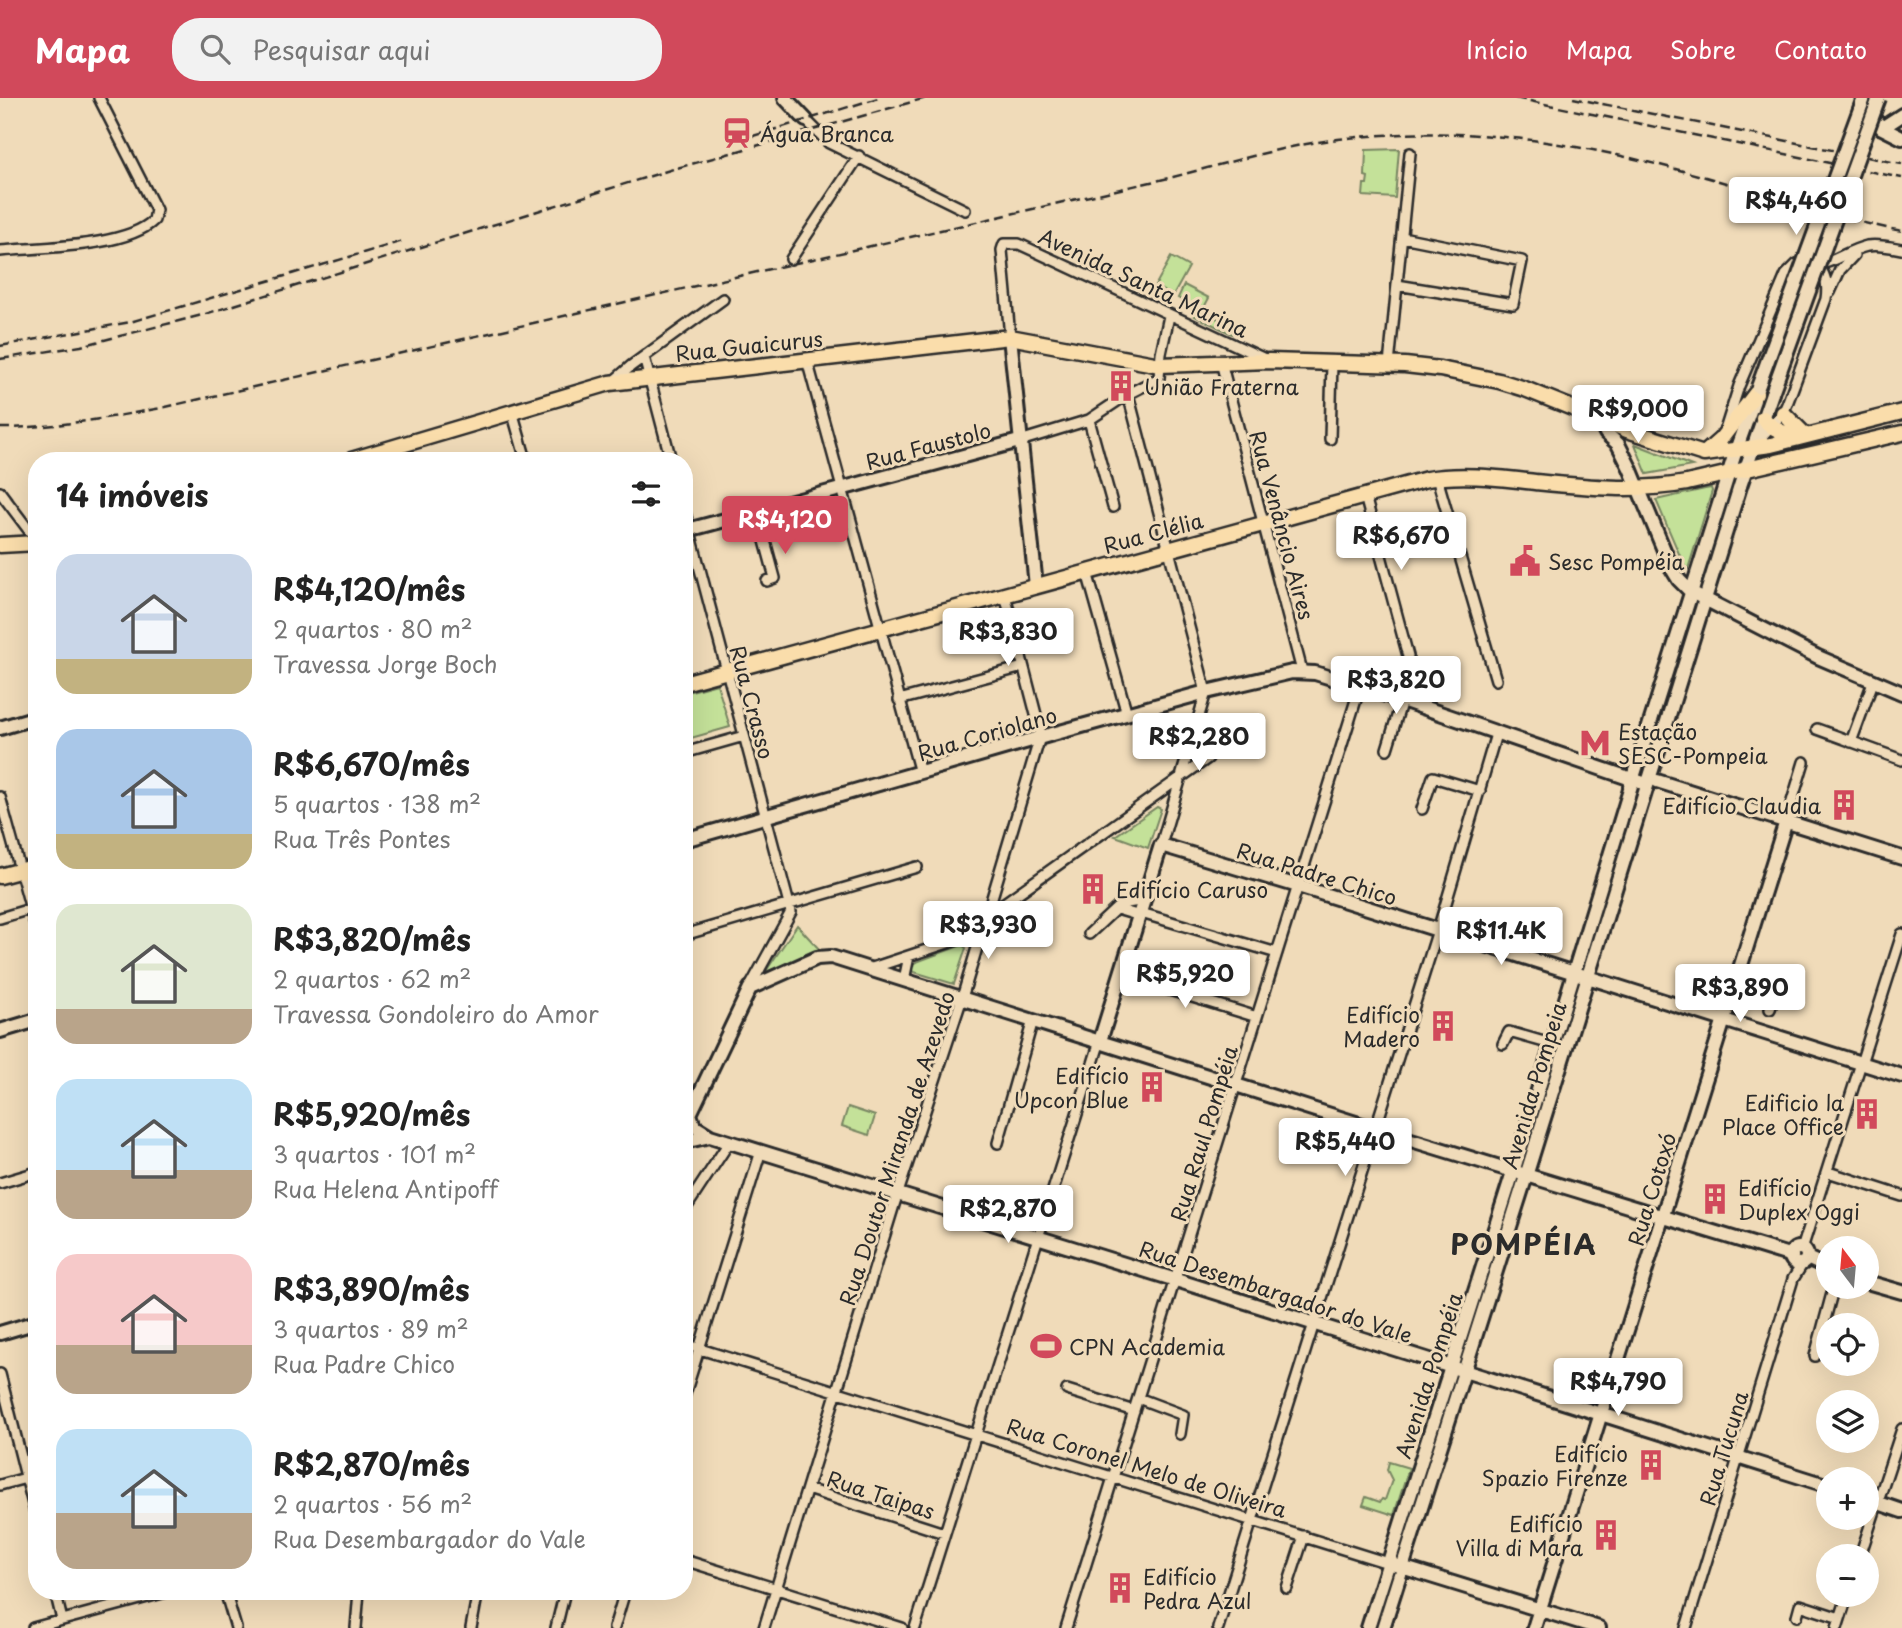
<!DOCTYPE html>
<html lang="pt">
<meta charset="utf-8">
<style>
body{margin:0;font-family:"Playpen Sans",sans-serif;background:#f2f2f2;color:#222;height:100vh;display:flex;flex-direction:column;font-size:26px;white-space:nowrap}
*{box-sizing:border-box;margin:0}
p{font-size:23px;color:#767676}
.icon{flex:none;width:38px;height:38px;fill:none;stroke:currentColor;stroke-width:2;stroke-linecap:round;stroke-linejoin:round}
.map{position:relative;flex:1;overflow:hidden}
.details{position:absolute;left:28px;top:354px;width:665px;height:1148px;display:flex;flex-direction:column;background:#fff;border-radius:28px;box-shadow:0 7px 28px #0002}
.details>*{flex:none}
.needle{width:46px;rotate:344deg}
.buttons{position:absolute;left:1816px;top:1138px;display:grid;gap:14px}
.buttons a{display:grid;place-items:center;width:63px;height:63px;border-radius:50%;background:#fff;box-shadow:0 7px 28px #0002;font-size:35px}
.price{position:absolute;translate:-50% -60px;padding:0 16px;border-radius:7px;background:#fff;color:#222;font-size:23px;line-height:46px;filter:drop-shadow(0 2px 4px #0008)}
.price::after{content:'';position:absolute;left:50%;top:42px;width:21px;height:16px;margin-left:-10px;background:inherit;clip-path:polygon(0 0,100% 0,50% 100%)}
.price.on{background:#d1495b;color:#fff}
ul{padding:0;list-style:none}
li{display:flex;align-items:center;gap:21px;height:175px;padding:0 28px}
li span{display:grid;place-items:center;flex:none;width:196px;height:140px;border-radius:21px;color:#555}
li>.icon{margin-inline-start:auto}
span .icon{width:84px;height:84px;fill:#fffc;stroke-width:1}
li b{font-size:30px}
h2{display:flex;justify-content:space-between;align-items:center;height:84px;padding:0 28px;font-size:30px}
header{display:flex;align-items:center;gap:42px;box-sizing:border-box;height:98px;padding:0 35px;background:#d1495b;color:#fff}
header strong{font-size:33px}
nav{display:flex;gap:38px;margin-inline-start:auto;font-size:24px}
.search{width:490px;height:63px;background:#f2f2f2;display:flex;align-items:center;gap:18px;box-sizing:border-box;padding:0 24px;border-radius:28px;color:#767676;font-size:26px}
.map>svg:first-child{display:block}
</style>
<header>
<strong>Mapa</strong>
<div class="search"><svg class="icon" aria-label="search" viewBox="0 0 24 24"><circle cx="10" cy="10" r="6"/><path d="M15 15l6 6"/></svg>Pesquisar aqui</div>
<nav><a>Início</a><a>Mapa</a><a>Sobre</a><a>Contato</a></nav>
</header>
<div class="map">
<svg width="1902" height="1530" viewBox="0 0 1902 1530">
<rect width="100%" height="100%" fill="#f0dbb9"/>
<filter id="ink" filterUnits="userSpaceOnUse"><feTurbulence type="fractalNoise" baseFrequency=".0143" numOctaves="2"/><feDisplacementMap in="SourceGraphic" scale="14" xChannelSelector="R" yChannelSelector="G"/><feConvolveMatrix kernelMatrix="1 2 1 2 8 2 1 2 1" color-interpolation-filters="sRGB"/></filter>
<g filter="url(#ink)">
<path fill="#c4e199" stroke="#788662" stroke-width="2" d="M1399,51L1395,100L1363,98L1364,86H1367L1368,79L1365,78L1366,52Z
M1171,159L1189,169L1173,198L1155,188Z
M1184,187L1209,200L1202,213L1236,230L1232,236L1193,217L1196,210L1178,200Z
M1635,346L1692,368L1647,376Z
M1705,391L1711,390L1712,393L1688,471L1686,472L1656,402Z
M717,586L730,629L684,642V595Z
M1157,709L1161,711L1148,750L1115,738Z
M797,827L819,851L764,876Z
M962,847L966,850L954,886L911,873V866Z
M848,1009L875,1018L869,1037L842,1028Z
M1389,1364L1409,1370L1394,1417L1363,1407L1366,1399L1380,1404L1382,1401L1385,1402L1392,1382L1387,1372Z"/>
<g fill="none" stroke-linecap="round" stroke-linejoin="round">
<defs>
<path id="street" d="M806,22L829,45L965,112
M0,153C39,149 126,150 154,122L156,112L99,0
M791,161L859,58
M1818,167C1835,164 1849,152 1867,148C1878,146 1891,149 1902,151
M1397,187L1513,206L1522,163L1402,139
M1830,194L1840,172L1854,157
M1010,239L1002,152L1004,146H1019L1032,152L1265,261
M644,259L671,362
M807,262L920,675
M1221,264L1302,573
M1389,267L1410,55
M615,282L631,268L723,201
M1128,296L1206,594L1161,747
M512,313L526,362
M1089,322L1113,409
M1725,332L1739,288L1786,177L1797,166C1822,158 1829,181 1826,201L1787,306L1783,315L1757,344
M1330,341L1332,265
M1023,342L1089,322L1128,296L1159,280L1161,255L1169,218
M1437,380L1496,582
M0,394L37,443
M1365,398L1408,558
M684,411L791,814L750,889
M757,413L775,480L767,483
M1087,474L1127,616
M899,602L1023,569
M1817,631L1902,662
M1851,644L1873,584
M1387,651L1402,602
M684,655L744,638
M0,699L37,833
M1422,711L1433,679L1480,693
M1786,723L1804,664
M1117,811L1140,818
M1141,815L1277,855
M986,818L1208,660
M0,820L30,811
M1089,836L1121,806L1145,802
M684,837L917,769
M869,871L981,834
M1121,877L1257,919
M904,882L909,858
M1735,884L1775,897L1770,911
M1503,946L1509,934L1551,946
M998,1045L1033,922
M1828,1074L1902,1098
M0,1085L37,1074
M684,1113L730,1043
M1802,1151L1902,836
M684,1246L1388,1465
M1815,1258L1834,1188
M0,1276L37,1422
M1067,1292L1134,1313
M684,1299L761,1053
M1138,1300L1183,1317L1180,1336
M0,1387L37,1377
M807,1391L944,1435
M1860,1458L1902,1331
M684,1462L902,1530
M1287,1490L1304,1438
M55,1493L62,1522
M225,1493L236,1530
M1797,1518L1800,1507L1840,1520
M33,1530L170,1493
M356,1530L359,1493
M471,1530L478,1493
M556,1530L565,1493
M614,1530L625,1493
M764,1530L894,1107L962,900L1040,639V632L1005,497
M915,1530L1100,943
M1066,1530L1360,589
M1218,1530L1438,832L1496,636
M1686,1530L1793,1181L1803,1165
M1837,1530L1848,1496"/>
<path id="secondary" d="M785,0L806,22
M1866,12L1882,30L1902,40
M1882,30L1902,17
M1010,239L1036,488
M1599,321L1606,335L1618,346L1630,370L1671,469L1679,482L1691,494L1818,559L1902,595
M684,433L1023,342
M0,630L37,619
M1657,683L1902,760
M1630,689L1736,352L1754,302
M684,742L1049,637L1206,594L1292,574L1315,575L1402,602L1646,686
M0,933L37,922
M1100,943L1161,747L1298,788L1902,978
M684,1044L710,1038
M1791 1158a8 8 0 1 1 16 0a8 8 0 1 1-16 0Z
M1792,1158L1375,1031L831,859L817,860L750,890L690,1016L694,1028L710,1038L1176,1182L1829,1388
M1807,1160L1829,1170
M1867,1184L1902,1194
M0,1235L37,1224
M1867,1401L1902,1413
M1395,1467L1599,1530
M1368,1530L1513,1074L1633,682L1631,688
M1383,1530L1526,1078L1741,385L1772,295
M1534,1530L1786,723"/>
<path id="primary" d="M1783,315L1805,337
M1763,320C1772,331 1786,337 1801,338
M1704,356L1721,341L1756,295
M351,362L610,285L1010,239L1160,267L1269,263L1405,267L1440,271L1499,283L1525,291L1627,332L1704,356L1771,347L1902,314
M0,447L37,445
M684,585L1427,381C1463,375 1499,380 1535,384C1587,389 1636,394 1687,385L1902,335
M0,778L37,768"/>
</defs>
<use href="#street" stroke="#2b2b2b" stroke-width="14"/>
<use href="#secondary" stroke="#2b2b2b" stroke-width="18"/>
<use href="#primary" stroke="#2b2b2b" stroke-width="19"/>
<use href="#street" stroke="#f0dbb9" stroke-width="9"/>
<use href="#secondary" stroke="#f0dbb9" stroke-width="12"/>
<use href="#primary" stroke="#faddab" stroke-width="14"/>
<path stroke="#2b2b2b" stroke-width="2.5" stroke-dasharray="10 5" stroke-linecap="butt" d="M1515,0L1902,80
M1573,0L1902,66
M753,38L878,0
M756,48L926,0
M0,248L130,224L403,143
M0,261L81,248L202,217L670,72L749,50
M0,330C55,330 107,320 161,310L1173,79C1231,64 1289,46 1348,40C1466,27 1570,43 1683,73C1756,92 1827,119 1902,133"/>
<defs>
<path id="secondary-bridge" d="M1758,289L1864,0
M1772,295L1879,0"/>
</defs>
<use href="#secondary-bridge" stroke="#2b2b2b" stroke-width="18" stroke-linecap="butt"/>
<use href="#secondary-bridge" stroke="#f0dbb9" stroke-width="12"/>
</g>
</g>
<defs>
<symbol id="station-bare" viewBox="-9 -9 18 18"><path d="M-3-6H3Q5-6 5-4V2Q5 4 3 4L4.5 6H3L1.5 4h-3L-3 6H-4.5L-3 4Q-5 4-5 2V-4Q-5-6-3-6ZM-3.5-4v3h7v-3ZM-3.5 1v1.5H-2V1ZM2 1v1.5H3.5V1Z" fill="#d1495b" stroke="#f0dbb9" stroke-width="2.5" paint-order="stroke"/></symbol>
<symbol id="building-bare" viewBox="-9 -9 18 18"><path d="M-4-6H4V6H1V3H-1V6H-4ZM-2.5-4.3h1.7v1.8h-1.7ZM.8-4.3h1.7v1.8H.8ZM-2.5-1h1.7V.8h-1.7ZM.8-1h1.7V.8H.8Z" fill="#d1495b" stroke="#f0dbb9" stroke-width="2.5" paint-order="stroke"/></symbol>
<symbol id="civic-bare" viewBox="-9 -9 18 18"><path d="M-.6-6.5H3V-4.5H.6V-3L4-1V1h2V6H-6V1h2V-1L-.6-3ZM-1.2 2.5V6h2.4V2.5Z" fill="#d1495b" stroke="#f0dbb9" stroke-width="2.5" paint-order="stroke"/></symbol>
<symbol id="metro-bare" viewBox="-9 -9 18 18"><path d="M-5.5 5V-5H-3L0 0L3-5H5.5V5H3V-.5L0 4L-3-.5V5Z" fill="#d1495b" stroke="#f0dbb9" stroke-width="2.5" paint-order="stroke"/></symbol>
<symbol id="stadium-bare" viewBox="-9 -9 18 18"><path d="M0-5a6.5 5 0 1 0 0 10a6.5 5 0 1 0 0-10ZM-3.5-1.8h7v3.6h-7Z" fill="#d1495b" stroke="#f0dbb9" stroke-width="2.5" paint-order="stroke"/></symbol>
</defs>
<g fill-rule="evenodd">
<use href="#station-bare" x="715" y="13" width="44" height="44"/>
<use href="#building-bare" x="1099" y="266" width="44" height="44"/>
<use href="#civic-bare" x="1503" y="441" width="44" height="44"/>
<use href="#metro-bare" x="1573" y="623" width="44" height="44"/>
<use href="#building-bare" x="1822" y="685" width="44" height="44"/>
<use href="#building-bare" x="1071" y="769" width="44" height="44"/>
<use href="#building-bare" x="1421" y="906" width="44" height="44"/>
<use href="#building-bare" x="1130" y="967" width="44" height="44"/>
<use href="#building-bare" x="1845" y="994" width="44" height="44"/>
<use href="#building-bare" x="1693" y="1079" width="44" height="44"/>
<use href="#stadium-bare" x="1024" y="1226" width="44" height="44"/>
<use href="#building-bare" x="1629" y="1345" width="44" height="44"/>
<use href="#building-bare" x="1584" y="1415" width="44" height="44"/>
<use href="#building-bare" x="1098" y="1468" width="44" height="44"/>
</g>
<g text-anchor="middle" dominant-baseline="central" stroke-width="6" stroke-linejoin="round" paint-order="stroke">
<g font-size="21" fill="#2b2b2b" stroke="#f0dbb9" text-anchor="start">
<text x="760" y="35">Água Branca</text>
<text x="1144" y="288">União Fraterna</text>
<text x="1548" y="463">Sesc Pompéia</text>
<text x="1618" y="633">Estação<tspan x="1618" dy="24">SESC-Pompeia</tspan></text>
<text x="1821" y="707" text-anchor="end">Edifício Claudia</text>
<text x="1116" y="791">Edifício Caruso</text>
<text x="1420" y="916" text-anchor="end">Edifício<tspan x="1420" dy="24">Madero</tspan></text>
<text x="1129" y="977" text-anchor="end">Edifício<tspan x="1129" dy="24">Upcon Blue</tspan></text>
<text x="1844" y="1004" text-anchor="end">Edificio la<tspan x="1844" dy="24">Place Office</tspan></text>
<text x="1738" y="1089">Edifício<tspan x="1738" dy="24">Duplex Oggi</tspan></text>
<text x="1069" y="1248">CPN Academia</text>
<text x="1628" y="1355" text-anchor="end">Edifício<tspan x="1628" dy="24">Spazio Firenze</tspan></text>
<text x="1583" y="1425" text-anchor="end">Edifício<tspan x="1583" dy="24">Villa di Mara</tspan></text>
<text x="1143" y="1478">Edifício<tspan x="1143" dy="24">Pedra Azul</tspan></text>
</g>
<g font-size="21" fill="#2b2b2b" stroke="#f0dbb9">
<text transform="translate(1144 184) rotate(25)">Avenida Santa Marina</text>
<text transform="translate(749 247) rotate(-6)">Rua Guaicurus</text>
<text transform="translate(928 347) rotate(-15)">Rua Faustolo</text>
<text transform="translate(1283 427) rotate(75)">Rua Venâncio Aires</text>
<text transform="translate(1153 434) rotate(-15)">Rua Clélia</text>
<text transform="translate(753 604) rotate(75)">Rua Crasso</text>
<text transform="translate(987 635) rotate(-16)">Rua Coriolano</text>
<text transform="translate(1317 775) rotate(17)">Rua Padre Chico</text>
<text transform="translate(1533 987) rotate(-73)">Avenida Pompeia</text>
<text transform="translate(1203 1035) rotate(-73)">Rua Raul Pompéia</text>
<text transform="translate(896 1050) rotate(-72)">Rua Doutor Miranda de Azevedo</text>
<text transform="translate(1651 1091) rotate(-73)">Rua Cotoxó</text>
<text transform="translate(1276 1193) rotate(18)">Rua Desembargador do Vale</text>
<text transform="translate(1428 1277) rotate(-72)">Avenida Pompéia</text>
<text transform="translate(1723 1350) rotate(-73)">Rua Tucuna</text>
<text transform="translate(1147 1369) rotate(17)">Rua Coronel Melo de Oliveira</text>
<text transform="translate(881 1396) rotate(18)">Rua Taipas</text>
</g>
<g font-size="28" font-weight="bold" letter-spacing="2" fill="#2b2b2b" stroke="#f0dbb9">
<text x="1524" y="1145">POMPÉIA</text>
</g>
</g>
</svg>
<div class="buttons">
<a><svg class="needle" viewBox="-14 -14 28 28"><path d="M0-13l5 13h-10z" fill="#e53935"/><path d="M0 13l5-13h-10z" fill="#767676"/></svg></a>
<a><svg class="icon" aria-label="locate" viewBox="0 0 24 24"><circle cx="12" cy="12" r="6"/><path d="M12 2v4M12 18v4M2 12h4M18 12h4"/></svg></a>
<a><svg class="icon" aria-label="layers" viewBox="0 0 24 24"><path d="M12 4l9 5-9 5-9-5zM3 14l9 5 9-5"/></svg></a>
<a>+</a>
<a>−</a>
</div>
<b class="price" style="left:1796px;top:139px">R$4,460</b>
<b class="price" style="left:1638px;top:347px">R$9,000</b>
<b class="price on" style="left:785px;top:458px">R$4,120</b>
<b class="price" style="left:1401px;top:474px">R$6,670</b>
<b class="price" style="left:1008px;top:570px">R$3,830</b>
<b class="price" style="left:1396px;top:618px">R$3,820</b>
<b class="price" style="left:1199px;top:675px">R$2,280</b>
<b class="price" style="left:988px;top:863px">R$3,930</b>
<b class="price" style="left:1501px;top:869px">R$11.4K</b>
<b class="price" style="left:1185px;top:912px">R$5,920</b>
<b class="price" style="left:1740px;top:926px">R$3,890</b>
<b class="price" style="left:1345px;top:1080px">R$5,440</b>
<b class="price" style="left:1008px;top:1147px">R$2,870</b>
<b class="price" style="left:1618px;top:1320px">R$4,790</b>
<section class="details">
<h2>14 imóveis<svg class="icon" aria-label="filters" viewBox="0 0 24 24"><path d="M4 7h16M4 17h16"/><circle cx="9" cy="7" r="2"/><circle cx="15" cy="17" r="2"/></svg></h2>
<ul>
<li><span style="background:linear-gradient(#c9d6e8 75%,#c2b280 0)"><svg class="icon" aria-label="home" viewBox="0 0 24 24"><path d="M3 11l9-7 9 7M6 9v11h12V9"/></svg></span><div><b>R$4,120/mês</b><p>2 quartos · 80 m²</p><p>Travessa Jorge Boch</p></div></li>
<li><span style="background:linear-gradient(#a9c7e8 75%,#c2b280 0)"><svg class="icon" aria-label="home" viewBox="0 0 24 24"><path d="M3 11l9-7 9 7M6 9v11h12V9"/></svg></span><div><b>R$6,670/mês</b><p>5 quartos · 138 m²</p><p>Rua Três Pontes</p></div></li>
<li><span style="background:linear-gradient(#dfe7d0 75%,#b9a48a 0)"><svg class="icon" aria-label="home" viewBox="0 0 24 24"><path d="M3 11l9-7 9 7M6 9v11h12V9"/></svg></span><div><b>R$3,820/mês</b><p>2 quartos · 62 m²</p><p>Travessa Gondoleiro do Amor</p></div></li>
<li><span style="background:linear-gradient(#bfe0f5 65%,#b9a48a 0)"><svg class="icon" aria-label="home" viewBox="0 0 24 24"><path d="M3 11l9-7 9 7M6 9v11h12V9"/></svg></span><div><b>R$5,920/mês</b><p>3 quartos · 101 m²</p><p>Rua Helena Antipoff</p></div></li>
<li><span style="background:linear-gradient(#f6c9c9 65%,#b9a48a 0)"><svg class="icon" aria-label="home" viewBox="0 0 24 24"><path d="M3 11l9-7 9 7M6 9v11h12V9"/></svg></span><div><b>R$3,890/mês</b><p>3 quartos · 89 m²</p><p>Rua Padre Chico</p></div></li>
<li><span style="background:linear-gradient(#bfe0f5 60%,#b9a48a 0)"><svg class="icon" aria-label="home" viewBox="0 0 24 24"><path d="M3 11l9-7 9 7M6 9v11h12V9"/></svg></span><div><b>R$2,870/mês</b><p>2 quartos · 56 m²</p><p>Rua Desembargador do Vale</p></div></li>
</ul>
</section>
</div>
